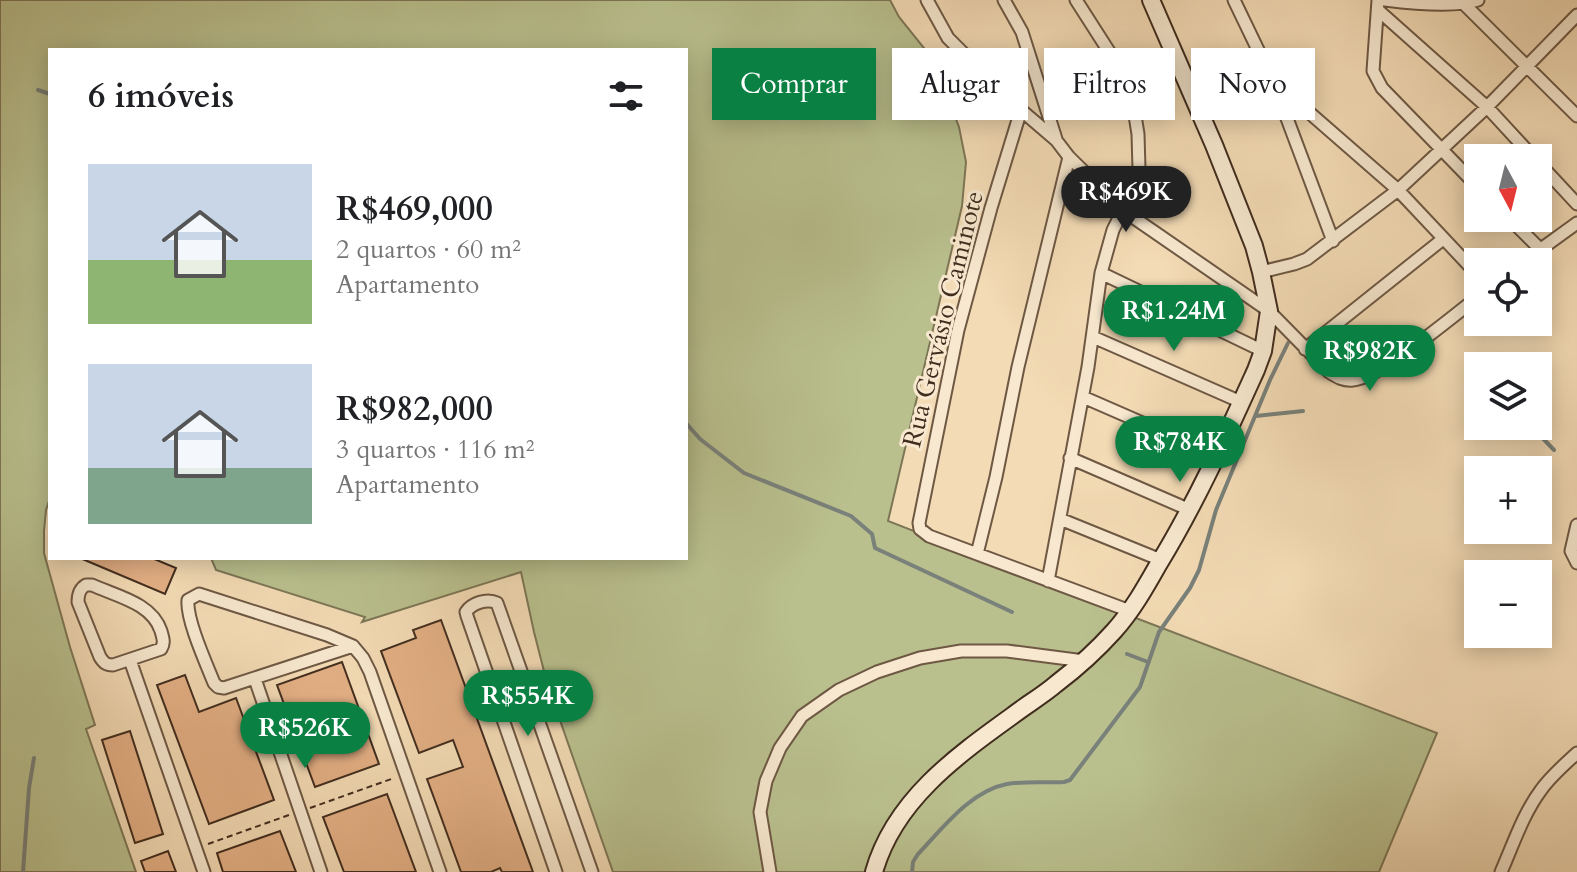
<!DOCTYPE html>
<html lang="pt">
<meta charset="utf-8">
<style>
body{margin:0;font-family:Cardo,serif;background:#f2f2f2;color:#202124;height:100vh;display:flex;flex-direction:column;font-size:30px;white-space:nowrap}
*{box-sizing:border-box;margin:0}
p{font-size:26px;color:#757577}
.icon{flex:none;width:44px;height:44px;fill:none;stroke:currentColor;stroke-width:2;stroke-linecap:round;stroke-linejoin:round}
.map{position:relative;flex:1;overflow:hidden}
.drawer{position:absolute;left:48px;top:48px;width:640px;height:512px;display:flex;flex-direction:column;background:#fff;border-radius:0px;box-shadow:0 4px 20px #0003}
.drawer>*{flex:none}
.guide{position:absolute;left:712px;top:48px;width:744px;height:72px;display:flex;gap:16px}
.needle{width:52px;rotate:173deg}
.buttons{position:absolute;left:1464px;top:144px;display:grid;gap:16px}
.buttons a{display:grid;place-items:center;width:88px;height:88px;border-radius:0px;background:#fff;box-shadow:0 4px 20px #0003;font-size:40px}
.price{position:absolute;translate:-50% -68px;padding:0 18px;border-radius:28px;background:#0b8043;color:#fff;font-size:26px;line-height:52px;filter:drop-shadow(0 2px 4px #0008)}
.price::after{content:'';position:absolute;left:50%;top:48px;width:24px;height:18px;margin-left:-12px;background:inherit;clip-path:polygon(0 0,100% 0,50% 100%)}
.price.on{background:#222;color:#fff}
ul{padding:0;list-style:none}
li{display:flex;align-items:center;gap:24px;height:200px;padding:0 40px}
li span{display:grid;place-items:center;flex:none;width:224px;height:160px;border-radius:0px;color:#555}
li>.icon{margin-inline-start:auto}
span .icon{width:96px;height:96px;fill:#fffc;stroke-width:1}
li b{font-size:34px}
h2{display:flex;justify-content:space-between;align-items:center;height:96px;padding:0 40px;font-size:34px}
.pill{padding:0 28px;border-radius:0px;background:#fff;box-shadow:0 4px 20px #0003;font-size:28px;line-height:72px}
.pill.on{background:#0b8043;color:#fff}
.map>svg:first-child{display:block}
</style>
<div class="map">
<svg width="1577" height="872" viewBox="0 0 1577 872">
<rect width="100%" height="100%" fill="#f3dbb5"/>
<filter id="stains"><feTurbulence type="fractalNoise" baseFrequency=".0025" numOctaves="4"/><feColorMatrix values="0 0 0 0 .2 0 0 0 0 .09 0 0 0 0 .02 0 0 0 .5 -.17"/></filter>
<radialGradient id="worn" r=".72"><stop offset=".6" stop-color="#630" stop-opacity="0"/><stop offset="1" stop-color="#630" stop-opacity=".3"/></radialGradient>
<path fill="#b9c08e" stroke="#7d7656" stroke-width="2" d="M0,0H890L899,17L932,58L959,127L966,162L962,206L888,521L1141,620L1437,733L1379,872H613L547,683L534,632L521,572L362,622L365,617L216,570L211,558H686V50H50V498L46,510L44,531V553L70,647L95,725L86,729L136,872H0Z"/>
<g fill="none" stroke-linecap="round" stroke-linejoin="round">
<path stroke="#79817a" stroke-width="4" d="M38,90L50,94
M1490,362L1493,366
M1256,416L1303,411
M686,423L700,439L744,473L851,516L872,534L875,548L1012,612
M1531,426L1554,450
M1127,654L1148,662
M23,872L29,788L34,758
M912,872L913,862L918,854C942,829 970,791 1007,784C1025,781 1046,783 1064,782L1070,780L1140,687L1159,632L1190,588L1199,570L1216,510L1270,380L1288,343"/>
</g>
<path fill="#e3af85" stroke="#412d1e" stroke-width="2" d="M80,558H152L176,568L165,594Z
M441,620L533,872H502L500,868L491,872H461L437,806L427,779L463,767L453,740L419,753L381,651L416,638L413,630Z
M342,662L379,764L315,787L277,685Z
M185,675L199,712L236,698L274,800L209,824L157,685Z
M130,731L163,834L135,843L102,740Z
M387,794L416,872H344L323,817Z
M280,831L296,872H223L217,853Z
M168,851L176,872H145L141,861Z"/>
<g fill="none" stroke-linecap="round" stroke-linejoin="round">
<defs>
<path id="street" d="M927,0L948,38L968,58L999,86L1021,110L1056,140L1069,157L1124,211L1269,311L1329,372C1337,377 1343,381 1353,380C1380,378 1453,316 1478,297
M1004,0L1022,32L1056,139
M1234,0L1273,81L1333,241
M1378,0L1373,71L1382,88L1478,187
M1385,0C1409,3 1455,8 1478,0
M1464,4L1577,116
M1378,10L1487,107L1534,158
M1273,81L1398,190L1478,275
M1021,110L991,208L958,330L919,523L920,529L929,536L1130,611
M1538,162L1577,204
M1509,218L1540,249
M1523,262L1577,223
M1261,272L1294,264L1307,259L1398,190L1487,107L1577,15
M1101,273L1263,351
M1093,337L1241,402
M1305,349L1443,239
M1083,397L1216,455
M1070,458L1190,510
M1060,519L1161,560
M1577,525L1571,551L1577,563
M977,554L996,477L1018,367L1069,157
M1048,581L1088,367L1101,273L1113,230L1133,190L1139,169L1138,134L1133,103L1117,64L1076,0
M86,585H92C116,596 152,603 161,631C163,639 165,642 161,649L113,665C106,665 104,663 100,657L78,602C78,595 79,589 86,585Z
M353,646L224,688L218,687L214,683C206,663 186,619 188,600L199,594L327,635L353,646L363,658L370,672L440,872
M130,660L204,872
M255,679L321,872
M556,872L467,616L466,612C472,603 487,598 497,603L592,872
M770,872L760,812L766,781L780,748L802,716L839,690L877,672L920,658L961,651H1007L1084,661
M1501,872C1513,845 1523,814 1541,790C1551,776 1564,765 1577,753"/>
<path id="secondary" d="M874,872C894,801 955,757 1012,716C1026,705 1042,696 1056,684C1077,668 1097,650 1114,631C1132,611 1145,588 1158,565C1196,503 1226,436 1256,370L1263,351L1269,311L1261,272L1254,246L1214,145L1151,0"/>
</defs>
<use href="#street" stroke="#6e5844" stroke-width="15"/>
<use href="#secondary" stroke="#412d1e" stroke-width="20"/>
<path stroke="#412d1e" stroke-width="2" stroke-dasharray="6 4" stroke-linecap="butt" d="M310,808L394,778
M208,844L289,815"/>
<use href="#street" stroke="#f7e8cf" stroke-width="11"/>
<use href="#secondary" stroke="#f7e8cf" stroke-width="16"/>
</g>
<g text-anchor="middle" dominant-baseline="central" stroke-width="6" stroke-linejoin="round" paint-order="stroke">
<g font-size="26" fill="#412d1e" stroke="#f7e8cf">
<text transform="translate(943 319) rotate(-76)">Rua Gervásio Caminote</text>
</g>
</g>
<rect width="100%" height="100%" filter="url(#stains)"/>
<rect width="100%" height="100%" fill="url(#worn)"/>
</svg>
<div class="buttons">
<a><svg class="needle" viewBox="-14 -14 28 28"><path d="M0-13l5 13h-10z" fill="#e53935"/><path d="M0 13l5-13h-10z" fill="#757577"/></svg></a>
<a><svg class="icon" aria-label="locate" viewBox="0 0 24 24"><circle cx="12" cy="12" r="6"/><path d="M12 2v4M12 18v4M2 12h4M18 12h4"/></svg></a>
<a><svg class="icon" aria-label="layers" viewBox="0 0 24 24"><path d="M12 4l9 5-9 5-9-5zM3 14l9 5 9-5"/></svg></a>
<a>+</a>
<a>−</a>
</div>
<b class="price on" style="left:1126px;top:234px">R$469K</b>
<b class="price" style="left:1174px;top:353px">R$1.24M</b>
<b class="price" style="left:1370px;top:393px">R$982K</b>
<b class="price" style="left:1180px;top:484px">R$784K</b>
<b class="price" style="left:528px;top:738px">R$554K</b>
<b class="price" style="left:305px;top:770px">R$526K</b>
<div class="guide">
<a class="pill on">Comprar</a>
<a class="pill">Alugar</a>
<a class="pill">Filtros</a>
<a class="pill">Novo</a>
</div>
<section class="drawer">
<h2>6 imóveis<svg class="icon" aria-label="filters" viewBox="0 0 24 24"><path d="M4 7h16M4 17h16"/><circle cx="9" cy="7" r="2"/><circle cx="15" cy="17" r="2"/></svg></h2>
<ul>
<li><span style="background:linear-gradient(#c9d6e8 60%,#8fb573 0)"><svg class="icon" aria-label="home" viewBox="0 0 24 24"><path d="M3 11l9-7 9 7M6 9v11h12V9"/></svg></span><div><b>R$469,000</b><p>2 quartos · 60 m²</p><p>Apartamento</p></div></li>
<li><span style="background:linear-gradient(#c9d6e8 65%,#7fa58c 0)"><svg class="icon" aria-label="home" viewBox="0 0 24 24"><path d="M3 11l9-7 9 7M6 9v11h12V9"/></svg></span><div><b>R$982,000</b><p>3 quartos · 116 m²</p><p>Apartamento</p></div></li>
</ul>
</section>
</div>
